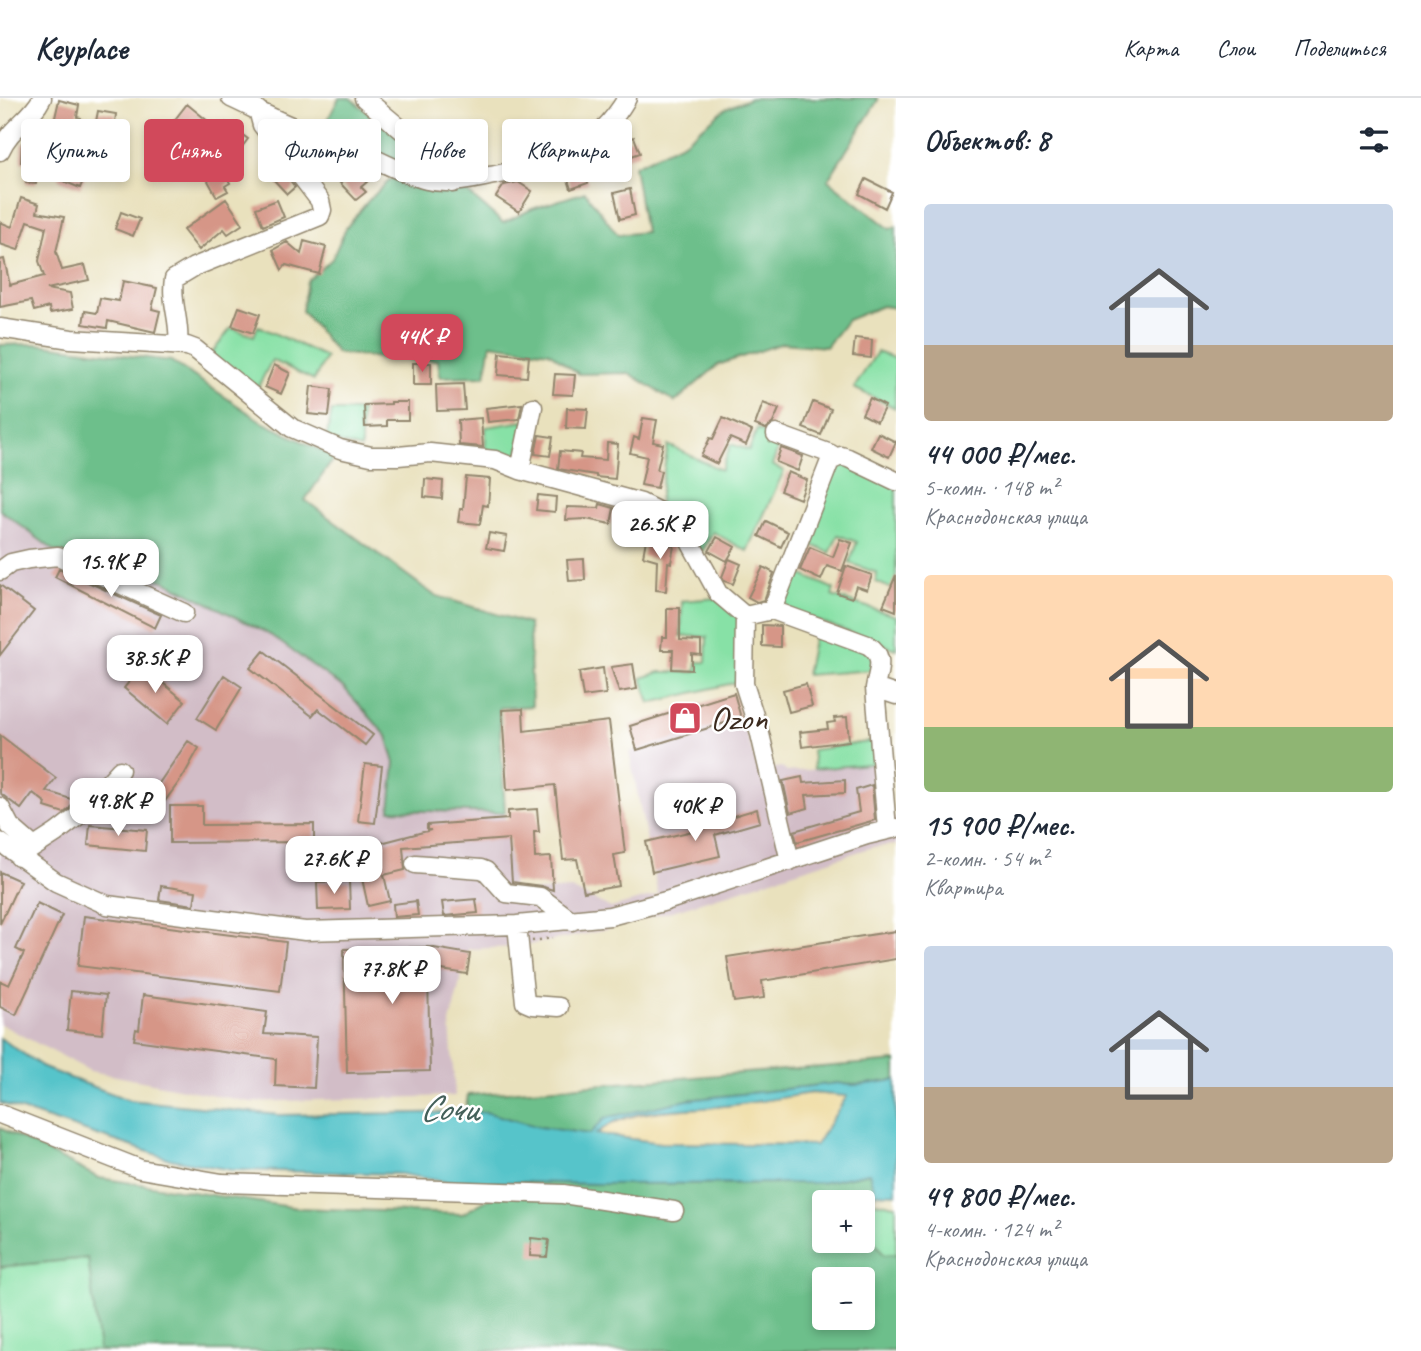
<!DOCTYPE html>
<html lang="ru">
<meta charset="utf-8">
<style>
body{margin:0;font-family:Caveat,sans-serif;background:#f2f2f3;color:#1f2937;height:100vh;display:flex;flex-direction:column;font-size:26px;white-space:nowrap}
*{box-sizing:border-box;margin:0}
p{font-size:23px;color:#747a83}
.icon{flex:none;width:38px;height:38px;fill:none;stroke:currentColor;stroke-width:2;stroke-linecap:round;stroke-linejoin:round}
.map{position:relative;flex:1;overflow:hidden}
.panel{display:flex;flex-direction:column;background:#fff;width:525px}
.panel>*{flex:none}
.banner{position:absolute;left:21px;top:21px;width:665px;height:63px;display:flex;gap:14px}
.fabs{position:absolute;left:812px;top:1092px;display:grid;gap:14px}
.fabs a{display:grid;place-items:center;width:63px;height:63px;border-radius:7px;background:#fff;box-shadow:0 4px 10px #0003;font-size:35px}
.price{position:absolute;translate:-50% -60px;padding:0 16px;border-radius:14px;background:#fff;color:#222;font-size:23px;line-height:46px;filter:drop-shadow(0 2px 4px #0008)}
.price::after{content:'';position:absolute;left:50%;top:42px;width:21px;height:16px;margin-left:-10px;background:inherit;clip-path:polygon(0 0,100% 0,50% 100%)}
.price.active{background:#d1495b;color:#fff}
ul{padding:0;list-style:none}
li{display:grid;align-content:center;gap:14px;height:371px;padding:0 28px}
li span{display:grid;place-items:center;height:217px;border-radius:7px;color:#555}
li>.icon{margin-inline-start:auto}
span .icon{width:126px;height:126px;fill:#fffc;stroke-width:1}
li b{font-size:30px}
h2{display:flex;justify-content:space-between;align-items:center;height:84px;padding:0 28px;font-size:30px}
.tag{padding:0 24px;border-radius:7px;background:#fff;box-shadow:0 4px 10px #0003;font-size:24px;line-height:63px}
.tag.active{background:#d1495b;color:#fff}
header{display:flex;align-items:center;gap:42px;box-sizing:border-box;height:98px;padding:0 35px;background:#fff;border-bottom:2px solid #e0e1e3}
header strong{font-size:33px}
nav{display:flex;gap:38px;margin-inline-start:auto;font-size:24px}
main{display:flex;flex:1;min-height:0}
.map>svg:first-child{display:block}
</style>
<header>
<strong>Keyplace</strong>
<nav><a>Карта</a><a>Слои</a><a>Поделиться</a></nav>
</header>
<main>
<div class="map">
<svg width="896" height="1253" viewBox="0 0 896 1253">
<rect width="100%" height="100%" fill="#fff"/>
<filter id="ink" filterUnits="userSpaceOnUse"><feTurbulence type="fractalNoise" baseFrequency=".0143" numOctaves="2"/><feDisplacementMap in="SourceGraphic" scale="14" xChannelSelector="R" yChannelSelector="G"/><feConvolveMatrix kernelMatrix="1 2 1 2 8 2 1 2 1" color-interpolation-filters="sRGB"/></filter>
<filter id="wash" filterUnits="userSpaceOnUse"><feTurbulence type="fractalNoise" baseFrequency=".00686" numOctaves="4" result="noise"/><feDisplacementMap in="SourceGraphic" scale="28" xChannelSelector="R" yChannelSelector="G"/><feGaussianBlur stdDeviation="1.57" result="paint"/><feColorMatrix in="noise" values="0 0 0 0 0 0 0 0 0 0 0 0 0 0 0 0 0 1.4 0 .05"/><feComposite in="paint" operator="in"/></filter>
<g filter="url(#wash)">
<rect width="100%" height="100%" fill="#e9e1bd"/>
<path fill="#d2bdc7" d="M0,412L55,453L165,483L269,536L344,590L387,638L395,665L390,712L505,715L513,795L571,791L611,810L658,797L629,654L741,620L759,673L781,669L787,674L879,665L876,722L896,720V747L873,749L679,811L601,833L518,849L468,851L450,925L455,998L250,1004L90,973L0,926Z"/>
<path fill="#87e1a6" stroke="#618662" stroke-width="2" d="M258,228L326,259L314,282L272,262L254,297L209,259L231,230L254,238Z
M877,254L896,261L895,310L854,290Z
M332,313H361V351L326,341Z
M525,323L517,366L485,357L486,329Z
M757,331L781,342L772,367L784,373L747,453L713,434L702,454L658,410L668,347L721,372L731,346L749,352Z
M847,363L896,389V493L876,484L877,475L849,465L857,444L838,437L830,455L803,443L834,367Z
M796,474L834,491L832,498L896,518V551L779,509Z
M717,500L741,520L738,584L650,605L642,580L660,574H696L697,564H706L707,539L681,538L682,503Z
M815,533L871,554L873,572L806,577Z
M875,643L879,665L814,671L812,652Z
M873,1104L896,1107V1156L884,1157L866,1131Z
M89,1160L99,1253H0V1169Z"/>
<path fill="#6dbf8b" stroke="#547454" stroke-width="2" fill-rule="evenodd" d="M339,0H350L431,64L420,73L323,31Z
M751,0H877L878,2L828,82L890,131L896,128V210L882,208L847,222L826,249L783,245L718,267L675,304L629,275L579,276L549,254L491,246L485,278L440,279L438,262L411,261L401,246L381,260L337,255L302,213L307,183L332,161L346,130L368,103L398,74L422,90L466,93L503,125L532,111L585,94L618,137L645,134L634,68L684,44L726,10Z
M37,246L171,263L264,325L335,359L305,402L434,497L529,526L532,608L499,610L505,715L390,712L395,665L387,638L344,590L269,536L165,483L55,453L0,412V247Z
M896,963V982C876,984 857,990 838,985L687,1002L590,1036L539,1029L485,1014L465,1015L468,997Z
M0,1030L99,1080L298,1110L462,1116L518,1084L598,1086L820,1085L870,1075L875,1095L866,1131L884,1157L896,1156V1253H99L88,1160L0,1169ZM824,1104H863V1143H824ZM824,1181H863V1220H824Z"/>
<path fill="#eeda9e" stroke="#94825e" stroke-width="2" d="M811,995L847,998L816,1047L661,1045L595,1036C630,1010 673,1013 715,1009C747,1006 779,1000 811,995Z"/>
<path fill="#56c4ca" stroke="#487774" stroke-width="2" fill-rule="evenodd" d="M0,940L46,971L129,1002L279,1017L485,1014L539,1029L590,1036L605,1020L687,1002L838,985C857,990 876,984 896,982V1096L875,1095L869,1075L820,1085L598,1086L518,1084L457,1086L401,1076L231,1072L170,1061L0,1005ZM811,995L847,998L816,1047L661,1045L596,1036C627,1008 676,1013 715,1009C747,1006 779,1000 811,995Z"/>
<g id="blocks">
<path fill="#d69687" d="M59,2L79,7L77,19L81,20L77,38L52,33Z
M187,6L220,33L226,25L248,41L235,58L203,34L196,42L173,24Z
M98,13L116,16L114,32L95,29Z
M634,39L640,55L621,62L622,66L605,71L600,55L623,47L622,44Z
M22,45L41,47L36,86L26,85L29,65L21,64Z
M65,64L87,73L80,90L58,81Z
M583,69L588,85L571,91L566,75Z
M356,71L367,84L361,89L366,94L356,102L340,85Z
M223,72L230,85L225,88L228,93L217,99L207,81Z
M282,72L295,89L287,96L273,81Z
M866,81L892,94L885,110L859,96Z
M518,84L532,93L519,114L496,99L504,87Z
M630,91L635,117L620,121L614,95Z
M21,100L39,106L37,114L64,119L56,154L62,172L85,167L89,182L47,191L70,195L73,211L50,215L49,209L34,213L31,203L0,209V162L4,161L10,187L44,178L39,163L46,129L28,123L18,152L0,146V124L12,129Z
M226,101L243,126L228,136L224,131L199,152L183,132Z
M277,102L284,119L263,128L256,110Z
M121,114L140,121L133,138L115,131Z
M304,143L326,149L319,176L286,167L282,172L273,152L287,144L301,156Z
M123,183L157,190L152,211L160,213L155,234L108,223L107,230L83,226L85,213L97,215L100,200L119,203Z
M239,209L260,216L253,235L232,228Z
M855,240L872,242L871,260L853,258Z
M500,255L529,258L527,279L498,277Z
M413,265H431V287H413Z
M274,267L290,275L281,296L265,289Z
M555,276L575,277L573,297L553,296Z
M463,286L465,312L437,313L436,287Z
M311,288L332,291L329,318L308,316Z
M870,300L885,308L877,324L862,316Z
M391,304H408V322H387V328L365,329L364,307L391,306Z
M813,304L831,311L821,337L803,330Z
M763,305L779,311L773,325L766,331L755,327Z
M522,306L519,321L488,324L486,310Z
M567,310L588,311L586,331L566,330Z
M481,320L483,349L459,347L458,322Z
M643,320L657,322L653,344L663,346L657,372L661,373L657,390L641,387L647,359L630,355L634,339L639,341Z
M723,320L752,333L746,347L730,340L717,366L701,358L710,340L713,341Z
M878,335L896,344L889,359L871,350Z
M539,337L553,339L550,358L535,356Z
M607,345L618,346L615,381L596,379V377L558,371L560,353L581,355L580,360L606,362Z
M781,350L803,358L798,373L776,364Z
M788,374L807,382L800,401L780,393Z
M466,379L490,381L488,408L483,407L480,426L458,424L460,411H463Z
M425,381L443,383L442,401L424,399Z
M538,397L556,399L555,414L536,412Z
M600,406L614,410L611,426L586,421L566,422L567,409L599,410Z
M766,423L788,434L781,449L759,438Z
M489,435L507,438L504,453L486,450Z
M717,439L735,449L727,463L709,453Z
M840,441L852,445L842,473L827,468L821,482L800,472L810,449L833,459Z
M646,442L674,448L671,465L668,464L666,493L656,492L657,462L643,458Z
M584,461L585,482L569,483L567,462Z
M729,461L741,466L733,486L724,483L722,479Z
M846,468L872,477L867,492L856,488L852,500L837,495Z
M763,469L774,475L764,502L757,504L748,499Z
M59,471L161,517L155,530L55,479Z
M896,477V513L883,508Z
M0,487L34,513L0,557Z
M667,510H680V542L701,543V557L692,556V572L672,571L673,552H661L662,539H667Z
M762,527L780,528V549L762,548Z
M264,553L373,637L365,647L318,611L312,618L250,570Z
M633,566L637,591L619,594L611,569Z
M142,568L185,603L167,626L124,590Z
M603,570L606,596L583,599L579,574Z
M224,577L242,589L216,632L197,620Z
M806,586L812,608L789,614L783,592Z
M734,595L741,620L637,652L630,628Z
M523,611L524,633L609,623L625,755L614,757L619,788L584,794L577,761L563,762L555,687L507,692L502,612Z
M847,619L849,643L802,649L800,634L828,631L827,625L835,624L834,620Z
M0,637L56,680L46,693L74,702L70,710L64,715L45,709L46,705L33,695L21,711L0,695Z
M188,643L199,650L184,677L165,703L153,694Z
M365,666L382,668L375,725L358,723Z
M802,679L803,685L845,682V695L806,697L808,710L790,715L783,683Z
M872,687L875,722L797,744L794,733L859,714L856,692Z
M120,689L147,697L141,719L113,712Z
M170,708H202V727L314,726V744L170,745Z
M537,711L539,734H534L535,760L551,759L553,792L541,788L512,784L509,741L403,749L405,772L384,777L390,803L368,808L358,762L382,757L377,746L431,732H427V727L508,721V713Z
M757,711L760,724L715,737L720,758L652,774L646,744L718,727L717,723Z
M90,727L147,732L145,753L88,747Z
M0,774L20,783L0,826Z
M349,783L350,811L318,812L317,784Z
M161,788L196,793L194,807L159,802Z
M476,801L478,815L444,818L442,804Z
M416,803L418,817L394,819L393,806Z
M37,805L62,817L16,917L0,909V883L9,887L24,855L16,851Z
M84,818L286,844L280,893L78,868Z
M896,833V861L762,883L764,900L734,904L727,859Z
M434,849V850L470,856L467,876L435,871V877H428L430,973L347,975L344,851Z
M71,893L106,897L102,936L67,932Z
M143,897L267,914L264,936L317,939L314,990L275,988L276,961L134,942L136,931L139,932Z
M531,1140L549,1142L547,1159L530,1158Z"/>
</g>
</g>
<g filter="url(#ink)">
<use href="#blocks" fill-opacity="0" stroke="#92866e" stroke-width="2"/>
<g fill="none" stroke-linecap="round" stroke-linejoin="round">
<defs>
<path id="minor" d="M231,0C253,10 275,22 298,31C316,39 335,43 353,51C377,61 402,76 427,82C450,87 472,81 495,77C553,66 595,55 627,0
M364,0L434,59L453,85
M0,53C11,28 31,22 42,0
M0,230L71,241L187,248L195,251L292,330L340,351L371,358H398L430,355L495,362L520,372L641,405L679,424L718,495L745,518L772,512L868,547C886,559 878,571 875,590L896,597
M178,247C181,224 170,204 174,181L194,169L320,118L322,112L320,103L262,27L258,12
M776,336L831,356
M520,372L533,309
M0,473L11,465L29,461L58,458L184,515
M772,512L830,363L841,358L848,360L896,383
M745,518L744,586L760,636L790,763
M875,590L887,731
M0,709L10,728L34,749
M0,744L56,784L107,807L305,833L517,827L610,818L666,803L867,737L896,730
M19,759L56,735L78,718L120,672
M415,766L481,771L486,773L506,795L540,799L572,823
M517,827L525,904L532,907L559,909
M0,1016L140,1071L222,1085L563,1096L674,1113"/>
</defs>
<use href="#minor" stroke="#92866e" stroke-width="21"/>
<path stroke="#92866e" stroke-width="2.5" stroke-dasharray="2 5" stroke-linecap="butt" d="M532,843L553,840"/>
<use href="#minor" stroke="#fff" stroke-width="18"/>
</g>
</g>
<defs>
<symbol id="shop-square" viewBox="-11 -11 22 22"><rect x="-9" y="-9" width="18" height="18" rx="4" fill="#d1495b" stroke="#fff"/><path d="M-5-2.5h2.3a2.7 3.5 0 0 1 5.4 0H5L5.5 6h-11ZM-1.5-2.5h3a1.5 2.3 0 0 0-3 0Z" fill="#fff"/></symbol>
</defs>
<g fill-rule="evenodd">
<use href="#shop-square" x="666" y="601" width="38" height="38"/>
</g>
<g text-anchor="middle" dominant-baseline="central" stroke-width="5" stroke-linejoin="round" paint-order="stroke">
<g font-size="35" fill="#3b2a1e" stroke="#fff" text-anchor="start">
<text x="710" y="620">Ozon</text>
</g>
<g font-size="37" font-style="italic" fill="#44605a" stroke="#fff">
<text transform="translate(449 1010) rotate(1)">Сочи</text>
</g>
</g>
</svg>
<div class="fabs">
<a>+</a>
<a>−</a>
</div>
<b class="price active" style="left:422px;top:276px">44K ₽</b>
<b class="price" style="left:660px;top:463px">26.5K ₽</b>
<b class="price" style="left:111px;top:501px">15.9K ₽</b>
<b class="price" style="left:155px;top:597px">38.5K ₽</b>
<b class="price" style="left:118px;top:740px">49.8K ₽</b>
<b class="price" style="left:695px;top:745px">40K ₽</b>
<b class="price" style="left:334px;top:798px">27.6K ₽</b>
<b class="price" style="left:392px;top:908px">77.8K ₽</b>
<div class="banner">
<a class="tag">Купить</a>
<a class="tag active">Снять</a>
<a class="tag">Фильтры</a>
<a class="tag">Новое</a>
<a class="tag">Квартира</a>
</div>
</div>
<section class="panel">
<h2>Объектов: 8<svg class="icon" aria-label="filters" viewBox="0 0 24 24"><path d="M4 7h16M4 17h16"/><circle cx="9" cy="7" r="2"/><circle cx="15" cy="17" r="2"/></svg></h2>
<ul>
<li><span style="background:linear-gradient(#c9d6e8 65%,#b9a48a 0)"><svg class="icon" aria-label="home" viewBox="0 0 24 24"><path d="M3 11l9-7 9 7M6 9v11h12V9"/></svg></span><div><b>44 000 ₽/мес.</b><p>5-комн. · 148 m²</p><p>Краснодонская улица</p></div></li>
<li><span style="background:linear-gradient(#ffd9b3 70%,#8fb573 0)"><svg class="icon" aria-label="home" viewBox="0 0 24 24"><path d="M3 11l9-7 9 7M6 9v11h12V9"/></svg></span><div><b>15 900 ₽/мес.</b><p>2-комн. · 54 m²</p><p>Квартира</p></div></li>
<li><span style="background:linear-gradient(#c9d6e8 65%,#b9a48a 0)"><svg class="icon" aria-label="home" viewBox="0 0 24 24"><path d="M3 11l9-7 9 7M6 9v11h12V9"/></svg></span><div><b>49 800 ₽/мес.</b><p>4-комн. · 124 m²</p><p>Краснодонская улица</p></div></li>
</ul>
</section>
</main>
